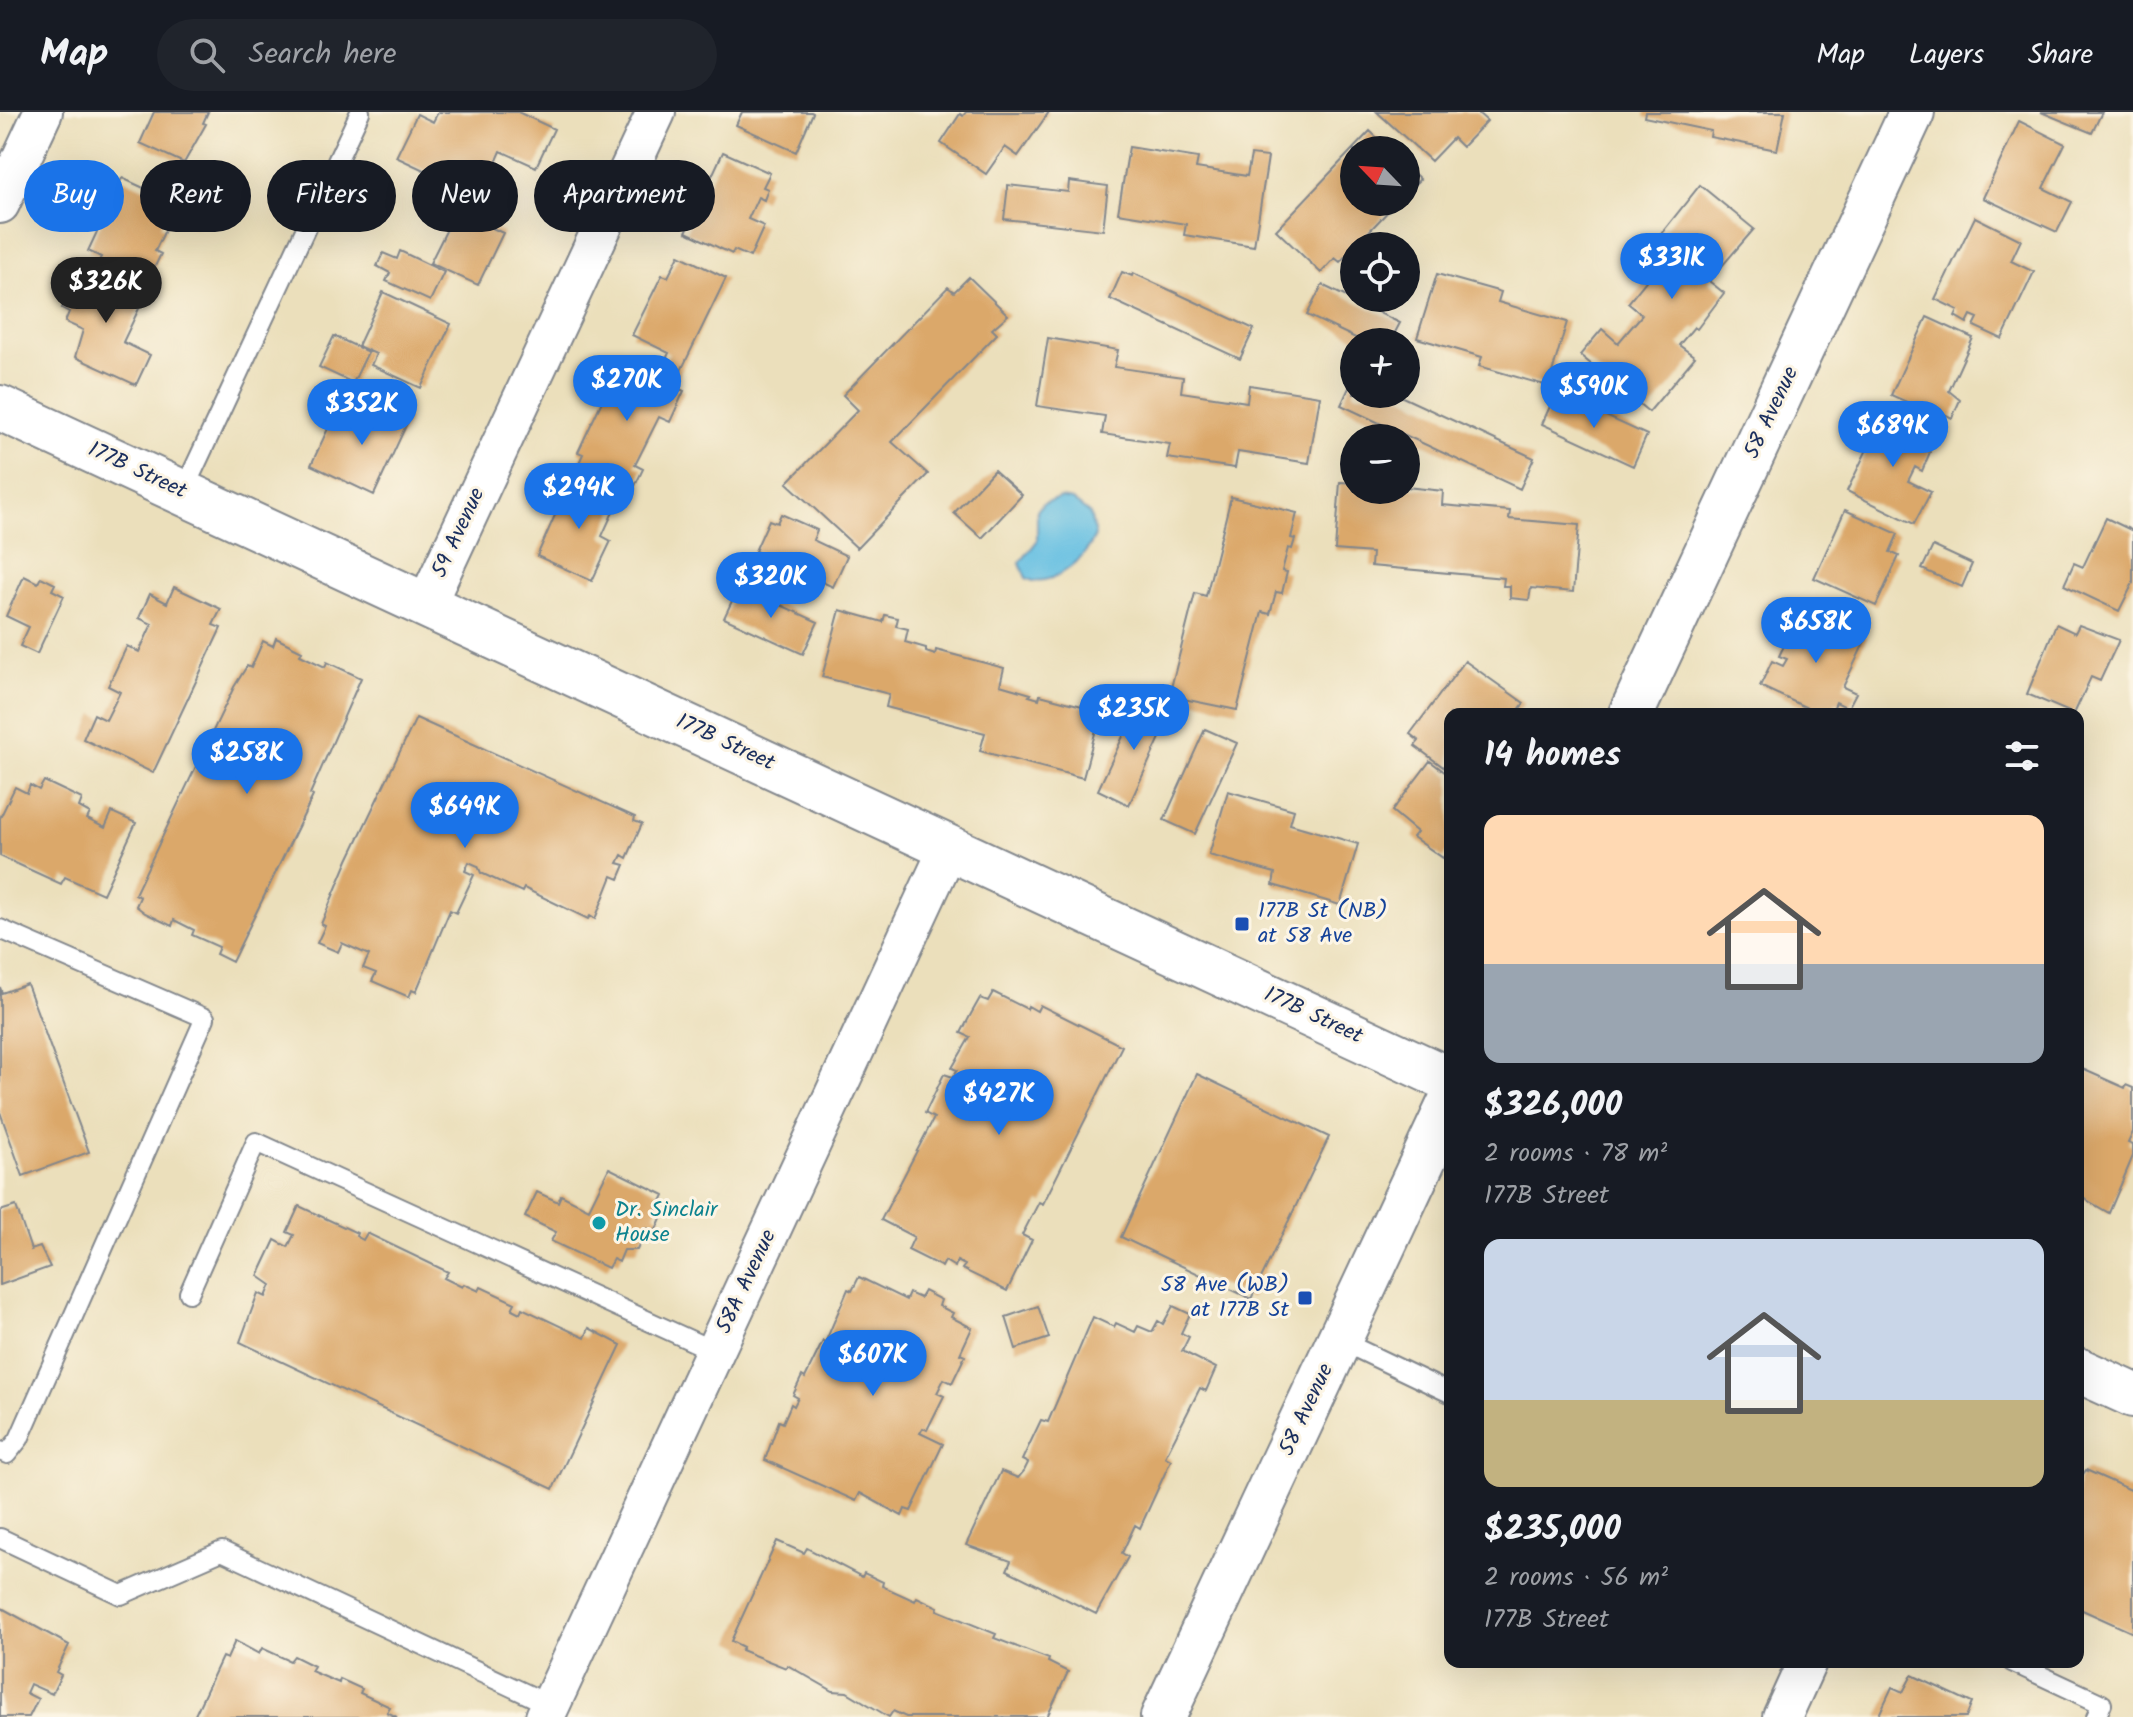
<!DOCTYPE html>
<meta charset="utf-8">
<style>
body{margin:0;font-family:Kalam,sans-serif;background:#20242c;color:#f1f3f6;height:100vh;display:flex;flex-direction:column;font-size:30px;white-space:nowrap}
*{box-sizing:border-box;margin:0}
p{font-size:26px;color:#9ea1a6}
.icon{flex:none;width:44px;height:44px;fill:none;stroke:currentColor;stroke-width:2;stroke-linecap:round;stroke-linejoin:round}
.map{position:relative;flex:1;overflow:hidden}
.details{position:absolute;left:1444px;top:596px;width:640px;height:960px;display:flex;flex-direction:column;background:#171b24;border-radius:16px;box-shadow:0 8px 32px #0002}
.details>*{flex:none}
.hud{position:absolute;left:24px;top:48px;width:760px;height:72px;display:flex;gap:16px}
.needle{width:52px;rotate:295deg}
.controls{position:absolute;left:1340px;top:24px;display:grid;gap:16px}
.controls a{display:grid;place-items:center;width:80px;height:80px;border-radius:50%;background:#171b24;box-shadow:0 8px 32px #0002;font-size:40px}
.price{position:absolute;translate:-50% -68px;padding:0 18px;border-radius:28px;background:#1a73e8;color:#fff;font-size:26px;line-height:52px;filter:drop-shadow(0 2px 4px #0008)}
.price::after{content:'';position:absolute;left:50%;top:48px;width:24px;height:18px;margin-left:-12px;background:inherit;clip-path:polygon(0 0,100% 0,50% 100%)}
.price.active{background:#222;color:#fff}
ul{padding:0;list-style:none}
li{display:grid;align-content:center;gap:16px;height:424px;padding:0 40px}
li span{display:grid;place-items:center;height:248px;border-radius:16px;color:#555}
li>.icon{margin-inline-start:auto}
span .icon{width:144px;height:144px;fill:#fffc;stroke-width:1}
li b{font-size:34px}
h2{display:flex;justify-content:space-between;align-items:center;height:96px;padding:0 40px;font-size:34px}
.chip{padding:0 28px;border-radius:36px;background:#171b24;box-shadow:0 8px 32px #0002;font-size:28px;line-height:72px}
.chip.active{background:#1a73e8;color:#fff}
header{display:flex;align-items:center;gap:48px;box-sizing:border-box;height:112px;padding:0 40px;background:#171b24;border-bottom:2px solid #363941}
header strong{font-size:38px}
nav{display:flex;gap:44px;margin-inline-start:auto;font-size:28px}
.search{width:560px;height:72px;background:#20242c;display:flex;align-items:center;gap:20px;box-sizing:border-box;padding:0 28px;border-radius:44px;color:#9ea1a6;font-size:30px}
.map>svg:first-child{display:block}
</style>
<header>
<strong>Map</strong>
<div class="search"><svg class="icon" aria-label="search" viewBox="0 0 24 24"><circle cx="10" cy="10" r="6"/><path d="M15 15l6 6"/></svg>Search here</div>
<nav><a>Map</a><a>Layers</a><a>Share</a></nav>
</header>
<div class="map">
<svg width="2133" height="1605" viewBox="0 0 2133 1605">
<rect width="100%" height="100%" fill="#fcf5e5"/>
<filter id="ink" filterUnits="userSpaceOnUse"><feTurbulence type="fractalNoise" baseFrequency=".0125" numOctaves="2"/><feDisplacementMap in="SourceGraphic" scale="16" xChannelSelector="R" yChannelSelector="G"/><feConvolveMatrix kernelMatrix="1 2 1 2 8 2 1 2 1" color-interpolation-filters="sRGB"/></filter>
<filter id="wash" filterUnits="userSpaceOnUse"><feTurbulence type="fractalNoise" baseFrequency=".006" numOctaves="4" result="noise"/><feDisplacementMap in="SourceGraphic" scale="32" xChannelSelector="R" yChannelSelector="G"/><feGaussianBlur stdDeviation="1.8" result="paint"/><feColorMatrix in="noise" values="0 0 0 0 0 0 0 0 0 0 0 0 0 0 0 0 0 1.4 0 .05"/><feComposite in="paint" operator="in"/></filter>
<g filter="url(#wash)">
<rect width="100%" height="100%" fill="#ebdfbb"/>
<path fill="#65bfe2" stroke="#4077a0" stroke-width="2" d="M1060,386L1072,388L1090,402L1095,424C1085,447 1059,470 1033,469L1026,466L1020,451L1037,429V399L1043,391Z"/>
<g id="blocks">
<path fill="#dba86b" d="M154,0H208L203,11L206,12L184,51L140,31Z
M438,0H518L554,17L536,55L501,39L481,85L396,45L417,2L433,10Z
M742,0H811L813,1L796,40L736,13Z
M966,0H1049L1018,44L1005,35L986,62L941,31L960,2L963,4Z
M1377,0H1477L1487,9L1462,35L1453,26L1431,49Z
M1645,0H1785L1777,38L1710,25L1711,19L1644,5Z
M2041,0H2102L2092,21Z
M2019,9L2065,32L2043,76L2072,90L2057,120L1983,86Z
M1370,19L1390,38H1354V90H1397L1340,150L1335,146L1321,161L1276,118Z
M1129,35L1198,46L1196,56L1247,64L1251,43L1268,45L1254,134L1184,123L1186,112L1118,101Z
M723,40L770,61L763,75L768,77L764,88L758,85L748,107L764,114L750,145L734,138L732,142L686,120Z
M1406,54L1420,67L1406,81Z
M122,66L172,89L160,114L166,116L155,139L161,142L148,169L108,149L106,153L99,149L101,145L88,139Z
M1069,69L1108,74L1103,118L1004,107L1008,73L1068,80Z
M1700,73L1754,117L1709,169L1724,181L1697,217L1694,215L1679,233L1695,245L1649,300L1580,243L1602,217L1618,231L1642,203L1628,191L1671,138L1657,127Z
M183,82L206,93L196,116L172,104Z
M456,99L503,121L478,173L430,151Z
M1975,105L2021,128L2011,149L2034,160L2002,227L1974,214L1978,206L1971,203L1967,211L1955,204L1958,198L1935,187Z
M400,139L444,160L430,189L386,169L390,161L377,154L383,141L397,147Z
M679,143L726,166L677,267L660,259L669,241L632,223L662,163L668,165Z
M81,155L145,184L123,230L150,243L136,273L75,245L83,218L65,210L69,200L62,196Z
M1122,160L1132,164L1133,161L1254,217L1240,247L1110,187Z
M1437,162L1501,180L1498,190L1567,210L1548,274L1479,254L1482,245L1417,226Z
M969,165L1008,203L992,217L997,222L892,330L928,362L857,436L787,371L858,298L843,283L948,175L954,180Z
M1322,173L1400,211L1390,230H1364L1307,203Z
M383,180L451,212L421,276L371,253L376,242L358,234Z
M1927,205L1973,226L1949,279L1960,288L1952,306L1945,302L1943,306L1891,283Z
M334,224L368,240L353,271L319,255Z
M1048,226L1118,238L1114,255L1183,265L1181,280L1247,290L1249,273L1320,284L1309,351L1238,340L1235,356L1167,346L1170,332L1102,322L1105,304L1037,294Z
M621,249L684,279L670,310L659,305L635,353L643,357L634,376L579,351L583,342L578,340Z
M1354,265V282H1396L1534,346L1520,377L1341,293Z
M1556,281L1647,323L1633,354L1542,312Z
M364,287L409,307L374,383L311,353L332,308L351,317Z
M1885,300L1931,323L1924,338L1930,340L1922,359L1915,355L1908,369L1931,380L1914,412L1847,379Z
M994,358L1022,383L982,426L954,401Z
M571,367L618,389L602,424L611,429L592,469L537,444Z
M1340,370L1354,371V378L1406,375L1443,379L1442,393L1510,399L1509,407L1579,413L1573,480L1531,476L1529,488L1510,486V474H1503L1504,466L1371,454L1372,441L1335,438Z
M1231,385L1297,401L1291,426L1295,427L1292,437L1288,436L1282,459L1287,460L1282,481L1276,480L1270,502L1262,500L1237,598L1169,584L1195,481L1206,484Z
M1845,398L1898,422L1890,440L1899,444L1876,494L1814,466Z
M781,402L817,418L813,428L847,444L833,475L755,439L769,408L777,411Z
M2106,406L2133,419V471L2119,499L2064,473L2074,451L2083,455Z
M1933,434L1972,452L1962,475L1922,457Z
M24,464L38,471L41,465L55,472L52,478L64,484L37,542L20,534L29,515L6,504Z
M739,474L818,510L803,542L724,506Z
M174,475L221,497L213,513L221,516L153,661L83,627L94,602L106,608L120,580L108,574L127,534L139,540L152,512L139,506L150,482L167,491Z
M840,498L883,510L885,503L898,506L896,514L908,517L905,530L926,536V540L935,543L936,538L1004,556L1000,573L1031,582L1029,584L1039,587L1040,583L1101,599L1083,666L980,639L985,621L886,595L889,582L822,565Z
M1809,499L1867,525L1843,575L1856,581L1848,596L1836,590L1831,602H1820L1760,574L1772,549L1783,554L1787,547L1779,544L1793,515L1800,518Z
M2056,512L2075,521L2079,513L2119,528L2100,569L2091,565L2074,602L2027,582Z
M276,526L302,539L300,543L325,555L327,550L361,566L310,682L313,684L232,850L216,842L219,835L192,823L194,818L174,808L172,814L145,801L136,794L140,785L135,782L234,575L247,554L251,556L263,529L273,534Z
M1465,549L1524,591L1516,602H1450V660L1415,634L1419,629L1410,622Z
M1140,588L1171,602L1129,693L1098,678Z
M416,606L635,705L634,709L642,712L627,746L622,743L618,751L625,753L619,767L612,764L595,807L590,804L588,807L524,776L522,780L481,761L478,754L469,750L465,759L474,763L456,801L450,798L416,880L412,878L409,885L372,869L376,861L363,856L369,843L342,831L338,840L317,831L325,814L321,812L348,748Z
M1205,617L1237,631L1195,722L1164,708Z
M1430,649L1450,664V736L1443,746L1413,725L1417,720L1392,699Z
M44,669L82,687L79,695L90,701L87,707L105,716L112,700L136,711L103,782L65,765L61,772L0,744V706L15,675L27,681L30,673L39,678Z
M1228,679L1294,698L1290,712L1358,732L1340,793L1273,773L1275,761L1209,743Z
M27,872L89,1040L23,1064L0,1000V875L2,881Z
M993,880L1027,897L1028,894L1037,899L1040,893L1122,934L1043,1092L1039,1090L1022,1123L1032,1128L1007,1179L962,1157L965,1153L957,1149L955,1155L945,1149L942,1155L908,1138L914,1125L881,1108L934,1006L925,1001L944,962L953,965L957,958L952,956L970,925L961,921L971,902L980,886L988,889Z
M2080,956L2125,976L2126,973L2133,976V1020L2128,1031L2133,1033V1044L2109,1101L2078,1083Z
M1197,962L1329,1025L1251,1187L1121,1125Z
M609,1056L664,1083L655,1102L661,1106L655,1120L647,1116L637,1138H624L619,1150L613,1147L608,1156L551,1129L556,1120L525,1105L537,1080L558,1090L561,1083L589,1097Z
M16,1094L31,1138L40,1135L50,1155L0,1173V1099Z
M299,1094L357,1121L356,1124L363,1128L367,1121L448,1160L444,1166L462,1175L464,1172L479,1179L481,1175L515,1191L512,1197L520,1201L522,1196L585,1226L589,1216L621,1233L553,1377L240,1230L258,1181L266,1185L271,1173L258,1164L275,1128L288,1135L294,1123L287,1120Z
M859,1165L906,1188L909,1181L920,1186L924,1179L941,1188L939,1194L953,1201L951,1205L972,1216L960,1242L965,1244L952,1271L944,1267L937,1281L944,1284L927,1318L923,1316L920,1321L943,1332L911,1399L905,1397L902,1404L860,1381L856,1389L765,1348L779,1309L783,1311L791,1292L794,1294L798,1286L793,1283L802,1264L805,1266L823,1229L825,1231L848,1177L852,1179Z
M1038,1194L1049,1226L1016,1237L1006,1205Z
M1173,1194L1190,1202L1181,1221L1189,1225L1182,1239L1216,1256L1206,1279L1200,1276L1165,1345L1171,1348L1140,1416L1135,1413L1122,1441L1128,1445L1096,1502L1007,1458L1011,1449L966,1433L1001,1359L1018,1366L1024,1359L1028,1351L1022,1348L1041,1308L1048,1310L1093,1205L1114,1215L1116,1211L1135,1220L1138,1214L1152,1220L1158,1209L1163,1212Z
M2086,1358L2133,1379V1521L2078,1496V1369Z
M777,1429L804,1441L807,1436L862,1465L864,1461L883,1470L882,1474L915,1489L917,1485L938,1495L937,1498L996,1522L994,1526L1049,1547L1048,1550L1068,1560L1047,1605H906L893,1599L889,1605L847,1580L833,1579L787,1553L786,1556L741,1538L743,1535L731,1529Z
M0,1495L69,1533L56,1560L61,1563L52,1582L30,1572L26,1581L38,1587L29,1605H0Z
M235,1529L259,1542L262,1536L290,1549L294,1544L314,1554L311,1559L339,1571L340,1567L362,1577L360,1581L390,1595L387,1600L397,1605H194L222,1545L227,1547Z
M1912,1563L1972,1591L1966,1605H1878L1892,1575L1903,1580Z"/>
</g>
</g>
<g filter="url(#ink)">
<use href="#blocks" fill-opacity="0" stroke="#83878c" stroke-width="2"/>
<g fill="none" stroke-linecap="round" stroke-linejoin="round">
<defs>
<path id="service" d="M183,380L360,0
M0,817L205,906L19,1327L7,1342L0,1339
M189,1181L256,1030L714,1239
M1339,1228L1450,1281
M0,1426L121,1483L222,1439L550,1593
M2012,1550L2102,1592L2096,1605"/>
<path id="minor" d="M0,92L43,0
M426,493L656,0
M545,1605L949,735
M1782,1605L1807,1550"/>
<path id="tertiary" d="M0,296L1450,968
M1631,602L1912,0
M2078,1258L2133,1283
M1163,1605L1450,991"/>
</defs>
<use href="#service" stroke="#83878c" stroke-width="22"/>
<use href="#minor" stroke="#83878c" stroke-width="42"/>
<use href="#tertiary" stroke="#83878c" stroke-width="48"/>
<use href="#service" stroke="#fff" stroke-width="18"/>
<use href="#minor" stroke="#fff" stroke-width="38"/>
<use href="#tertiary" stroke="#fff" stroke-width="44"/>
</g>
</g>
<g fill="#1a4fb4" stroke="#fcf5e5" stroke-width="3">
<rect x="1234" y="804" width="16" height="16" rx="4"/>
<rect x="1297" y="1178" width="16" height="16" rx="4"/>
</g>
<circle fill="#0f9aa8" stroke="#fcf5e5" stroke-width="3" cx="599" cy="1111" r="8"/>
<g text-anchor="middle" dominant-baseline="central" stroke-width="6" stroke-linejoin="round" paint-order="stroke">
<g font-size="22" fill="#1b2f5e" stroke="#fcf5e5">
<text transform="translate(1772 301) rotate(-65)">58 Avenue</text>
<text transform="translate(137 359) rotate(25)">177B Street</text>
<text transform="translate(459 421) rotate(-65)">59 Avenue</text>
<text transform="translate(725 631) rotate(25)">177B Street</text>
<text transform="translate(1313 904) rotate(25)">177B Street</text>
<text transform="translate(747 1170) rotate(-65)">58A Avenue</text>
<text transform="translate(1307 1298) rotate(-65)">58 Avenue</text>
</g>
<g font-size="22" fill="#164399" stroke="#fcf5e5" text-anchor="start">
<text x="1258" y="799">177B St (NB)<tspan x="1258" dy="25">at 58 Ave</tspan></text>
<text x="1289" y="1173" text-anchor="end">58 Ave (WB)<tspan x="1289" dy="25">at 177B St</tspan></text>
</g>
<g font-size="22" fill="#0d838f" stroke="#fcf5e5" text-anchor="start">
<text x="615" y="1098">Dr. Sinclair<tspan x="615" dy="25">House</tspan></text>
</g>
</g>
</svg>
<div class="controls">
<a><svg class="needle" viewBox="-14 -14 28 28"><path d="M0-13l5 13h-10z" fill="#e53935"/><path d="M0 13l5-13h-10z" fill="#9ea1a6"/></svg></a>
<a><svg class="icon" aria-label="locate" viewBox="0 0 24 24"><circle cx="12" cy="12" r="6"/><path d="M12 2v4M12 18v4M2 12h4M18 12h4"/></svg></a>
<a>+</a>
<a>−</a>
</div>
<b class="price" style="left:1672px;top:189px">$331K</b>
<b class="price active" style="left:106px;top:213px">$326K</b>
<b class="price" style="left:627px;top:311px">$270K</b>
<b class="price" style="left:1594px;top:318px">$590K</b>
<b class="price" style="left:362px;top:335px">$352K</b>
<b class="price" style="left:1893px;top:357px">$689K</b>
<b class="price" style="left:579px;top:419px">$294K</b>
<b class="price" style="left:771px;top:508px">$320K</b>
<b class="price" style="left:1816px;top:553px">$658K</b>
<b class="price" style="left:1134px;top:640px">$235K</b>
<b class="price" style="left:247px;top:684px">$258K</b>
<b class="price" style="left:465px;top:738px">$649K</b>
<b class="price" style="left:999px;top:1025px">$427K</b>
<b class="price" style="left:873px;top:1286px">$607K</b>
<div class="hud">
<a class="chip active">Buy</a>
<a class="chip">Rent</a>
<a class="chip">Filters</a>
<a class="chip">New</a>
<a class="chip">Apartment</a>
</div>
<section class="details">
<h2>14 homes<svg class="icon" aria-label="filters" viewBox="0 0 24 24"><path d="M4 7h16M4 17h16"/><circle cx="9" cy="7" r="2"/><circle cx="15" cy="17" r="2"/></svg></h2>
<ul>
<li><span style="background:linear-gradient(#ffd9b3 60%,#9aa5b1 0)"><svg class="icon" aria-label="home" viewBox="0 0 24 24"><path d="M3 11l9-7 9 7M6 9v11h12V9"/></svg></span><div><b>$326,000</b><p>2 rooms · 78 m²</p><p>177B Street</p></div></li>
<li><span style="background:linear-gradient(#c9d6e8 65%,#c2b280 0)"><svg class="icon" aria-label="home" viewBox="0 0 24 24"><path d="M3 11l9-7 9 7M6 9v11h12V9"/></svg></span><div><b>$235,000</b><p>2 rooms · 56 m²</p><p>177B Street</p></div></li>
</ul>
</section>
</div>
